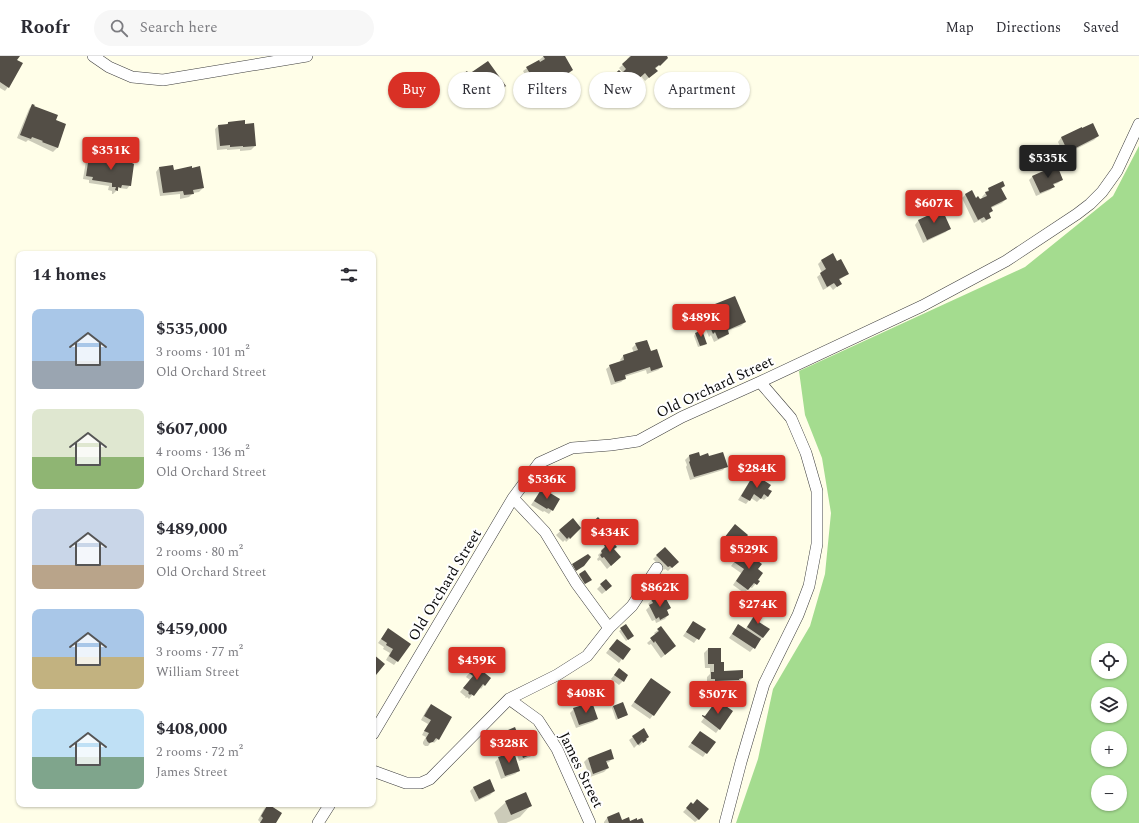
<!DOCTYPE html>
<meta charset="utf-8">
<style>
body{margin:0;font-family:Spectral,serif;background:#f7f7f7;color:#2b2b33;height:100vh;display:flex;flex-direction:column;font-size:15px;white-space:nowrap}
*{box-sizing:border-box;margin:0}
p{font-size:13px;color:#7c7c81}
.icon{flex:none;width:22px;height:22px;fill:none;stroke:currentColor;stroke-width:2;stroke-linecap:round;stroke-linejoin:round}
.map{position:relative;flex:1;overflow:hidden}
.drawer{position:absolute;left:16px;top:195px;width:360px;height:556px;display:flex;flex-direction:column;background:#fff;border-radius:8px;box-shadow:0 1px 3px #0004}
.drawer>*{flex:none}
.hud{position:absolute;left:388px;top:16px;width:380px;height:36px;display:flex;gap:8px}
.tools{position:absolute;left:1091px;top:587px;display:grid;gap:8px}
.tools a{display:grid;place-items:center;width:36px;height:36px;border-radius:50%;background:#fff;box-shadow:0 1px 3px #0004;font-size:20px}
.price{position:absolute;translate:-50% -34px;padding:0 9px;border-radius:4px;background:#d93025;color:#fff;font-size:13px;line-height:26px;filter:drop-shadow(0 1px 2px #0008)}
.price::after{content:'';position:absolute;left:50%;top:24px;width:12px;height:9px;margin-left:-6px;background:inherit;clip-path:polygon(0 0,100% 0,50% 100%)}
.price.active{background:#222;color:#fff}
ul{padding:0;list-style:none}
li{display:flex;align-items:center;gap:12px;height:100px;padding:0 16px}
li span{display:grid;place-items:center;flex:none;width:112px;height:80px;border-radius:8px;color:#555}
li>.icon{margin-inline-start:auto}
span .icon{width:48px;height:48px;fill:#fffc;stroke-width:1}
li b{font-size:17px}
h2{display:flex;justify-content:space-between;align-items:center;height:48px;padding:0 16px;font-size:17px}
.tag{padding:0 14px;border-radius:18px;background:#fff;box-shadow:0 1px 3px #0004;font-size:14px;line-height:36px}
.tag.active{background:#d93025;color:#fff}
header{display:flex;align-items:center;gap:24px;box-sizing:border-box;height:56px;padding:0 20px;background:#fff;border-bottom:1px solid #e1e1e2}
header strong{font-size:19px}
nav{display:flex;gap:22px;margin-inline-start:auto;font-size:14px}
.search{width:280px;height:36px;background:#f7f7f7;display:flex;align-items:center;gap:10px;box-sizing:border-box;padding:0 14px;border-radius:22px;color:#7c7c81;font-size:15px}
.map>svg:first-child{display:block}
</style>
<header>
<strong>Roofr</strong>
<div class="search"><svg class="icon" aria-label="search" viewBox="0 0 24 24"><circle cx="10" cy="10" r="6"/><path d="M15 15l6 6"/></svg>Search here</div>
<nav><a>Map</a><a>Directions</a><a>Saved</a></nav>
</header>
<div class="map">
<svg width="1139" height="767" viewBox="0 0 1139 767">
<rect width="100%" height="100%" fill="#fffee8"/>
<path fill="#a4dc8f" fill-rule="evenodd" d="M1139,90V767H736L758,703L773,633L810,570L825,518L831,457L822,402L805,359L799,315L1025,211L1113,140ZM1098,594H1120V616H1098ZM1098,638H1120V660H1098ZM1098,682H1120V704H1098ZM1098,726H1120V748H1098Z"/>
<path fill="#0003" d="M0,0H18L16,4L8,31L5,35L0,32Z
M544,0H564L572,14L566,19L569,23L565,26L555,32L552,27L536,37L523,15L527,12L539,4Z
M630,0H665L663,6L655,13L653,18L645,25L641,20L631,28L630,34L619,44L605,28L609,25L623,17L619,12L628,4L627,3Z
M466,16L469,20L501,34L487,44L484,40L478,44L476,41L470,45L466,41L463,43L452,28Z
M32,49L33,50L55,65L65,69L57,92L53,96L28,84L26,86L17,82L29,53Z
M228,67L244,69L255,90L251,94L240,95V93L227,94V93L217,94L215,73L218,70L226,69Z
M1081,72L1098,80L1094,84L1064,99L1058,86L1061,82Z
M90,101L104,106L108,102L114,105L130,129L127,133L119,132L113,138H112V135L108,134L109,130L89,127V124L83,123L86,105Z
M159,112L173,115L203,132L199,136L193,137L189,141L180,143V138L160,140L156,116Z
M1033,120L1062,123L1058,127L1053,129V131L1050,134L1036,140L1029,124Z
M1004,130L1001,133L1006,143L1002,147L991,152L992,155L988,159L990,162L986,165L982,167L980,164L974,167L962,142L966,138L979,144L983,143L982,141L989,133Z
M941,154L949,172L946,176L923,187L915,169L918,165Z
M821,205L837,207L848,218L839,224L840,228L833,234L830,230L823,234L817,221L822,217L818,208Z
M716,249L745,266L741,270L727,275L728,278L724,281L714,286L711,279L709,281L705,271L708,267L717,263L712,252Z
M695,278L706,287L705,289L698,291L694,280Z
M636,288L650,296L662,311L658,314L647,318L646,314L624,321L625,323L621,326L611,329L606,313L610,310L621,306L620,304L623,300L634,297L632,292Z
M698,397L699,401H709L726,410L723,414L690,424L686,411L687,409L685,404L689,400Z
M754,419L767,433L768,440L764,444L761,442L757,446L751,442L746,448L738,444L751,423Z
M542,433L552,454L549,458L544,455L543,456L531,449L539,437Z
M598,463L605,471L595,481L587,472Z
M573,464L580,472L566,486L565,484L563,486L556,479Z
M731,473L747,479L734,495L722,486Z
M611,485L616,505L607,513L600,504L598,505L597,503L599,501L598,499L602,495L601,494Z
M665,492L677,506L668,515L665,513L664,514L653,503Z
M740,499L756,513L757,524L758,525L752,532L750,531L744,537L733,529L741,517L731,510Z
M580,518L589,525L583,529L578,520Z
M601,529L607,534L602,538L597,533Z
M652,544L658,546L670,552L666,555L668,559L665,563L656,567L655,564L652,565L646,554L650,550L648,548Z
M758,556L757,566L763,581L750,596L729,582L738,569L745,574L754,559Z
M693,566L704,573L694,587L683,580Z
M626,570L631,581L626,585L619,575Z
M661,572L671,594L661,602L651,588L649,589L647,587L656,579L654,577Z
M388,573L397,605L394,609L386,604L390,597L383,593L384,591L378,587Z
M613,588L622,603L619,607L606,597Z
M708,593L720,607L723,616L742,622L739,626H736L734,628H712V626H707V621L710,618V612H705L704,597Z
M619,613L623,625L619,629L611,623Z
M472,614L484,629L481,633L479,631L469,643L467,641L466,642H465L466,641L460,636L470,624L466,621Z
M651,623L653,659L650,663L631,650Z
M716,646L732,656L716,677L701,666Z
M431,649L438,683L434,687L432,685L428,690H425L423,688V686L426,681L422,679L428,668L421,664L427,653Z
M613,650L627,659L616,664L612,652Z
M574,653L597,663L593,666L576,672L570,657Z
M515,673L518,680L534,697L530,701L519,705L512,684L507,686L504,678L508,675Z
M700,676L714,686L703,701L688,691Z
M633,681L645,683L646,684L639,690L638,688L634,692L629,684Z
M610,695L613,702L609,706L606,707L608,712L604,716L590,721L584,706L588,702Z
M499,702L519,715L515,718L501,723L495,706Z
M474,731L494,735L490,739L475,746L470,735Z
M506,746L531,749L520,761L506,767H498L494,757Z
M691,748L699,763L695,766L683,756Z
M268,750L275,767H260V766L258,764L264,753Z
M607,762L629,766L636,765L642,767H604V766Z"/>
<path fill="#534e46" d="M0,0H20L17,4L23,7L9,32L0,26Z
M543,0H565L573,14L567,18L570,23L559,29L556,24L540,34L526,11L539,4L540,6L545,3Z
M631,0H667L668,2L660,10L659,9L655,12L658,15L649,22L645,17L633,28L635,31L623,41L608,24L619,14L622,17L626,13L622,8Z
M488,5L506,30L491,41L488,37L482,41L480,38L474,42L470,38L467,40L455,23L467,15L469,18Z
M32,48L35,49L34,50L58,59L56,64L66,68L58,92L42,86L43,85L32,81L31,83L20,79Z
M245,64V68L254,67L256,90L243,91V90L230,91V89L220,90L218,69L228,68V66Z
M1093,67L1099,80L1068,96L1061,81L1082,71V72Z
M89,100L104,102L103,105H108V101L116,102L115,104L125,105V104L133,105L132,107L134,108L131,130L122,129L121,132L118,131V135L115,134L116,131H112V127L92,124L93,121L86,120Z
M173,109L174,114L192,110V112L200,110L204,132L193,134L194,138L184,139L183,135L163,137L159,111Z
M1057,109L1063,124L1053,128L1055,131L1040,137L1032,120Z
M1003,125L1005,130L1001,132L1007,143L991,151L993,155L989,157L991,162L986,164L984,161L978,164L965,138L972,134L976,142L978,140L980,143L987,140L985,136L989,135L988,132Z
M942,153L951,173L927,184L918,164Z
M833,197L837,205L841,203L849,218L839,223L842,228L837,231L834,227L827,231L820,217L826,213L821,204Z
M735,240L746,266L728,274L729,278L718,283L715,276L713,278L708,266L720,259L715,248Z
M702,274L707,288L700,290L695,277Z
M647,284L651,295L657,293L663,311L651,315L650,311L625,319L626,323L615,326L609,309L624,304L623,299L638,294L635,287Z
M699,396L700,400L708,397L709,400L723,396L728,411L694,421L689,406L690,405L689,399Z
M754,418L771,429L768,433L772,435L768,441L764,438L761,443L754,438L750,445L741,440Z
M542,432L560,443L553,455L548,452L547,453L534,445Z
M598,461L607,471L597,480L588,470Z
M573,462L581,472L570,483L569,481L567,483L559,474Z
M735,468L748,479L738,492L724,482Z
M611,484L617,491L614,493L621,501L611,510L604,501L602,502L600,499L602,497L601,495L605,491L604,489Z
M665,491L679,506L672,512L670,510L668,511L656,499Z
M743,494L762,508L758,513L763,517L758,524L760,525L757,529L754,527L748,534L736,525L744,513L734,506Z
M588,498L591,501L584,510L576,515L572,508Z
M585,514L592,524L585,528L579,518Z
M606,523L612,530L606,535L600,528Z
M657,541L659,544L665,541L671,552L667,554L669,559L660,564L659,561L656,563L649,549L653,547L651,543Z
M758,554L764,558L759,566L770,573L763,582L747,571Z
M693,565L706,573L699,584L686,576Z
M626,568L634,580L628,584L620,572Z
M738,568L761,583L755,593L732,578Z
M661,570L676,590L665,599L655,585L654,587L650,582L659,575L657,573Z
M388,572L411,588L398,606L389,600L393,593L386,589L387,587L381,583Z
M617,583L631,593L623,604L609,593Z
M708,592H721V606H724V615L743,614V622L739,623V624L715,625V623H711V616H714V608H708Z
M373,598L385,608L376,619L373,616Z
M475,609L491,622L485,630L483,628L474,640L471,638L470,639L468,637L469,636L463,632L473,620L469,617Z
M619,612L628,619L624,626L614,619Z
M651,622L671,636L654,660L634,646Z
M716,645L722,650L723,648L733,655L720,674L702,660V659L705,660Z
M592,646L598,663L579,669L573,652Z
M623,646L628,659L618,663L613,650Z
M431,648L452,661L439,684L436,682L433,686L429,687L427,685L426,682L429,677L424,675L431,664L424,660Z
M515,671L518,679L527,676L535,697L523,702L516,681L511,683L508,674Z
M644,672L649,681L646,683L647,684L643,687L642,685L638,689L632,680Z
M700,675L716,686L707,698L691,687Z
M611,693L614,703L606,705L609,712L593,718L588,702Z
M514,696L520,715L505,720L498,701Z
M490,723L495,735L479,743L473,731Z
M526,736L532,750L511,759L505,745Z
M697,743L709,753L699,764L686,752L691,746L693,748Z
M268,748L282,757L276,767H260L263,762L261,760Z
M619,756L622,764L629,761L630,765L637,762V764L642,762L644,767H609L607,761Z"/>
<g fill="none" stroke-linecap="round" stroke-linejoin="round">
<defs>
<path id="street" d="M93,0L109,11L132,21L163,24L307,0
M513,442L545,476L576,527L609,572
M509,643L538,664L557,693L590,767
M373,678L513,442L539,407L572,392L611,389L638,385L682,361L760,326L922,250L1006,205L1077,158L1090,148L1102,136L1117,115L1139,68
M373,715L406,727H421L430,723L509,643L557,619L587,600L609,572L632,550L657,512
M318,767L330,748
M725,767L741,706L764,628L798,559L809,530L817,488V435L806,397L791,362L760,326"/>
</defs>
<use href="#street" stroke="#3d3d3d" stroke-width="12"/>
<use href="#street" stroke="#fff" stroke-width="11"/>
</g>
<g text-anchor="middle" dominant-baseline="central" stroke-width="4" stroke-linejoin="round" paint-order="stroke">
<g font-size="15" fill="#0a0a0a" stroke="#fff">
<text transform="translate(715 331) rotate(-25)">Old Orchard Street</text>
<text transform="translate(445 529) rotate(-59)">Old Orchard Street</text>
<text transform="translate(581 714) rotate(64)">James Street</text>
</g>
</g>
</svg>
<div class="tools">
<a><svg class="icon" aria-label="locate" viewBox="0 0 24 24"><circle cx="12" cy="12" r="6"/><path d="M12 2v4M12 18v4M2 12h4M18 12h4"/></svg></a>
<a><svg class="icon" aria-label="layers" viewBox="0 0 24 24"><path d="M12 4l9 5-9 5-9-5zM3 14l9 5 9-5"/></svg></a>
<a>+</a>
<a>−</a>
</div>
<b class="price" style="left:111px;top:115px">$351K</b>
<b class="price active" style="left:1048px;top:123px">$535K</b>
<b class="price" style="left:934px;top:168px">$607K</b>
<b class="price" style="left:701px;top:282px">$489K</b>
<b class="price" style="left:757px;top:433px">$284K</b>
<b class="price" style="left:547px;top:444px">$536K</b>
<b class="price" style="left:610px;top:497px">$434K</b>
<b class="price" style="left:749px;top:514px">$529K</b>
<b class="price" style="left:660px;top:552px">$862K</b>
<b class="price" style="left:758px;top:569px">$274K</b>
<b class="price" style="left:477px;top:625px">$459K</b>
<b class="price" style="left:586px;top:658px">$408K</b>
<b class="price" style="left:718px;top:659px">$507K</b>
<b class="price" style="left:509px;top:708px">$328K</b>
<div class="hud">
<a class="tag active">Buy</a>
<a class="tag">Rent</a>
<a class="tag">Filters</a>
<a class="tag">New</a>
<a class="tag">Apartment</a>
</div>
<section class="drawer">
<h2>14 homes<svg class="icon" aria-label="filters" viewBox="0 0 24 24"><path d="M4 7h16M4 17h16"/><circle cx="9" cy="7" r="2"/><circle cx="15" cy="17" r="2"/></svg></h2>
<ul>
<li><span style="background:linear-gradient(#a9c7e8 65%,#9aa5b1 0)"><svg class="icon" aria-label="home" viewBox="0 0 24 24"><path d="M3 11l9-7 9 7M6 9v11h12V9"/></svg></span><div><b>$535,000</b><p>3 rooms · 101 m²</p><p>Old Orchard Street</p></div></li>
<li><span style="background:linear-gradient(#dfe7d0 60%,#8fb573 0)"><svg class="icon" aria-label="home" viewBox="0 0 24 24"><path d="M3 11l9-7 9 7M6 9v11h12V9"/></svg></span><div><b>$607,000</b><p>4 rooms · 136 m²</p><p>Old Orchard Street</p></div></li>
<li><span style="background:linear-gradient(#c9d6e8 70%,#b9a48a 0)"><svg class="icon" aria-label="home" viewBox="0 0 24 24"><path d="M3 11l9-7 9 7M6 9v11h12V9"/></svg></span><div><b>$489,000</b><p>2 rooms · 80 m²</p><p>Old Orchard Street</p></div></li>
<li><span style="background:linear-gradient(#a9c7e8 60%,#c2b280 0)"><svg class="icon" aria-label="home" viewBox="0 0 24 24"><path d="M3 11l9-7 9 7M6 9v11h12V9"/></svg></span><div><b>$459,000</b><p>3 rooms · 77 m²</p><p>William Street</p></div></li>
<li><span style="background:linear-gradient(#bfe0f5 60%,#7fa58c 0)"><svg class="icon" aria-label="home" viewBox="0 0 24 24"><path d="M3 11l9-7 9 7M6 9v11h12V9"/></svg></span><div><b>$408,000</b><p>2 rooms · 72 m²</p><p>James Street</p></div></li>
</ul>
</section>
</div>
